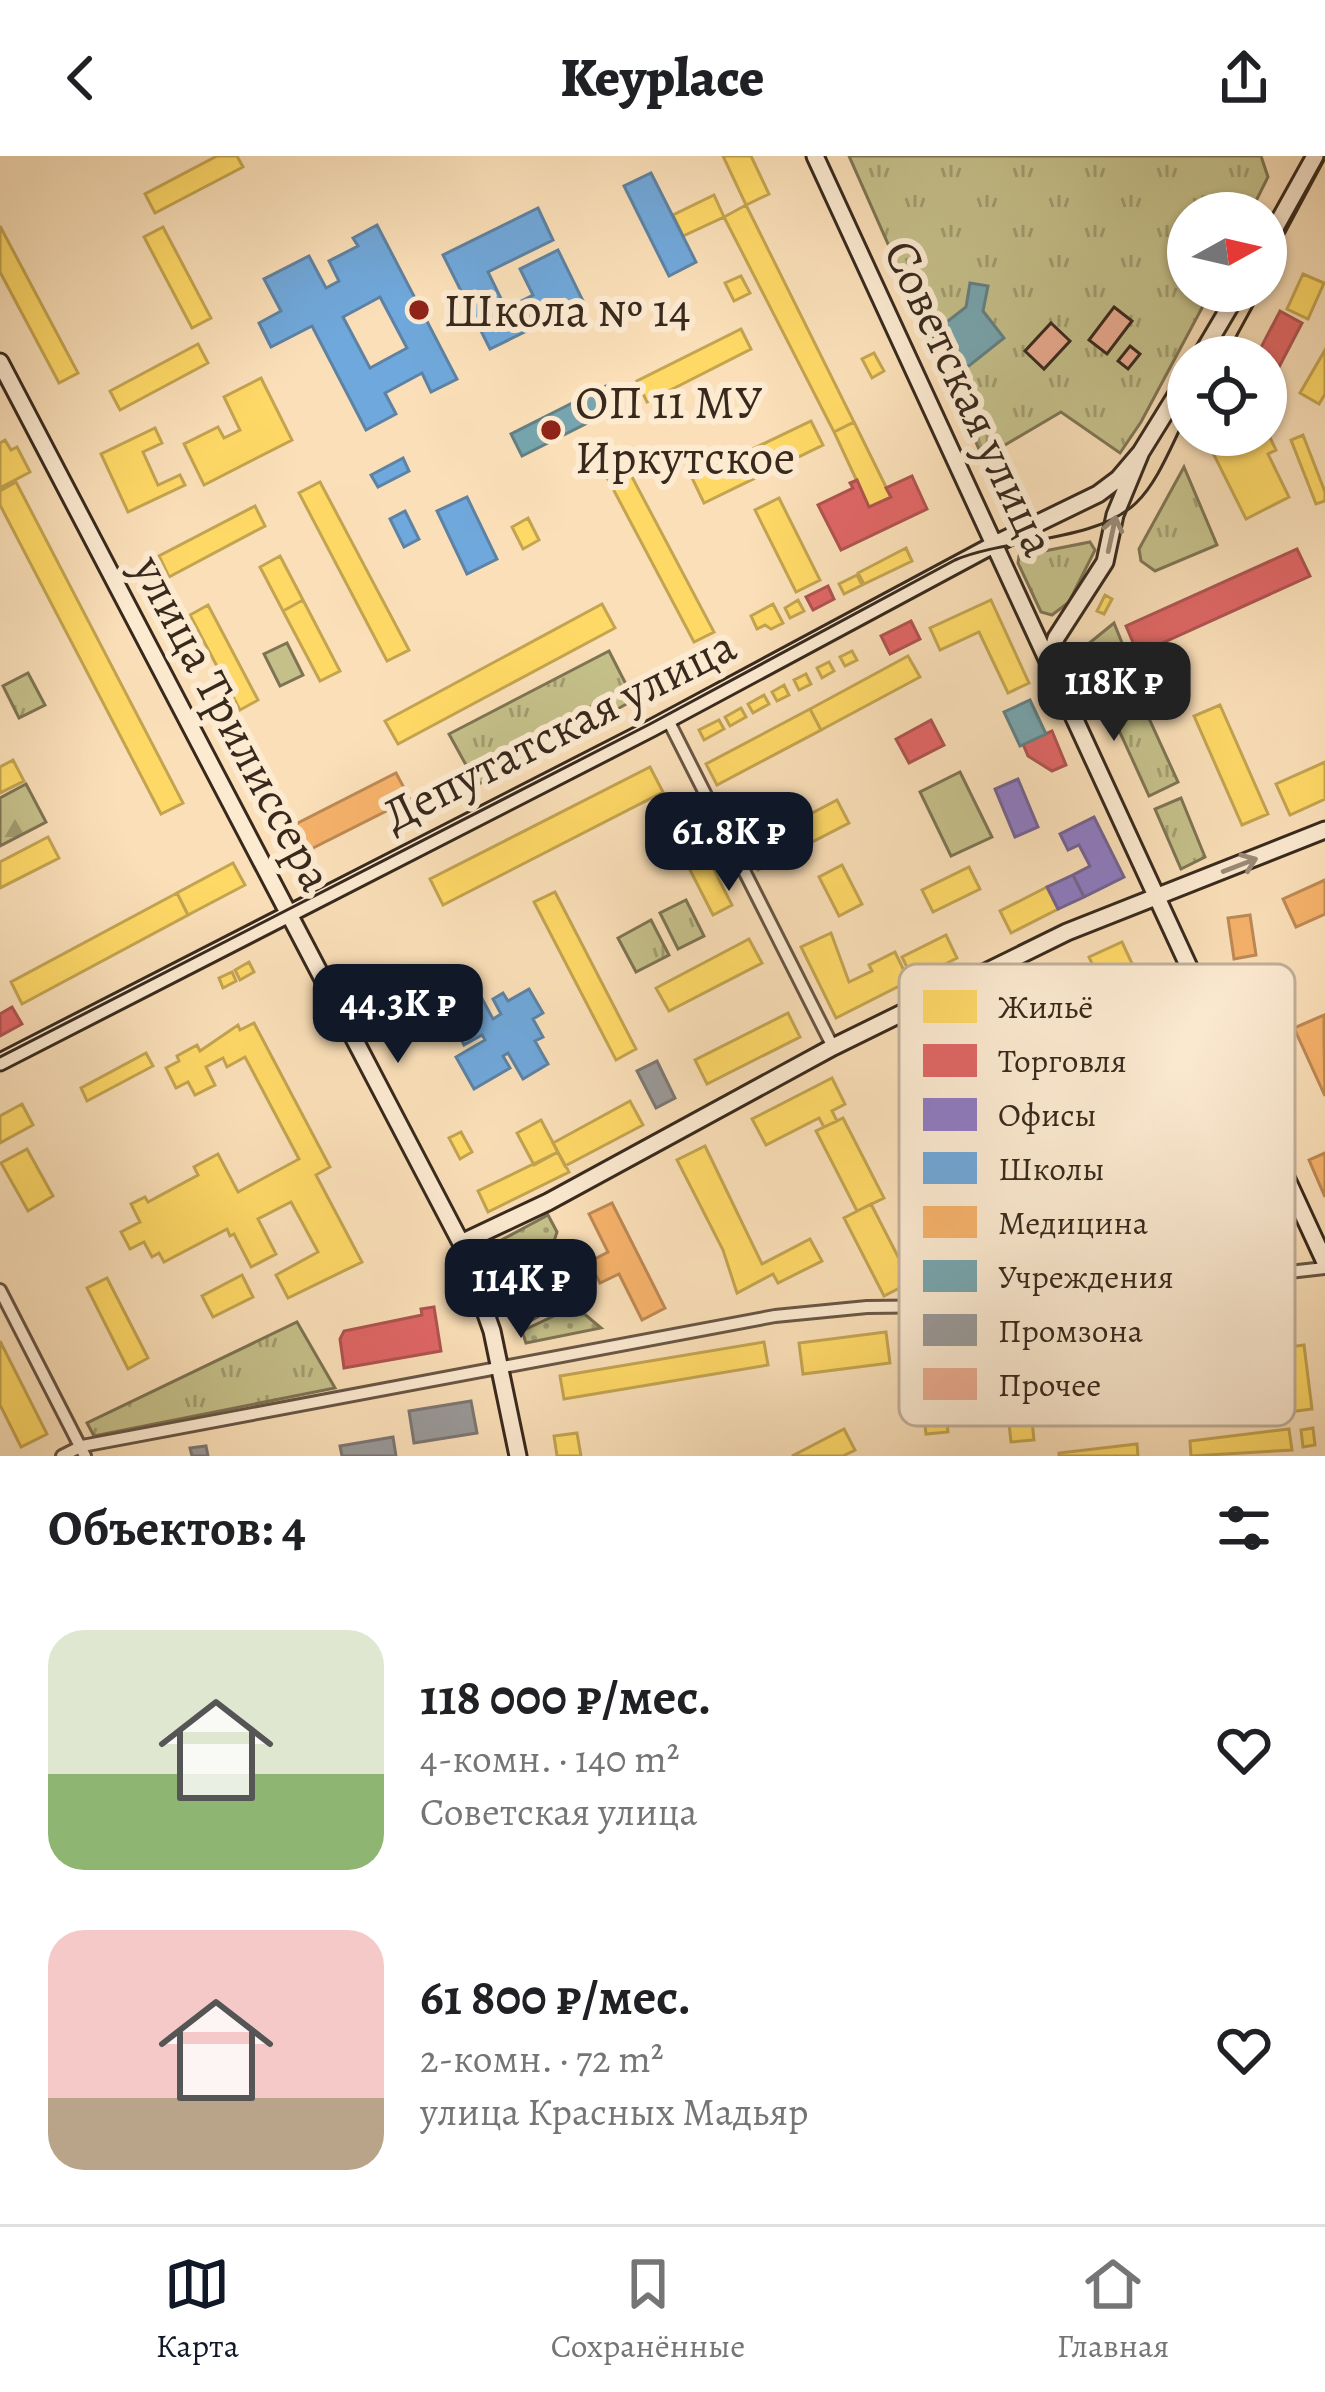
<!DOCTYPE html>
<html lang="ru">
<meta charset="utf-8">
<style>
body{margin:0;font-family:Alegreya,serif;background:#f6f6f6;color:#202124;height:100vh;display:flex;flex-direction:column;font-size:45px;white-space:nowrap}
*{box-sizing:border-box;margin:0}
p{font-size:39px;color:#757577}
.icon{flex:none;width:66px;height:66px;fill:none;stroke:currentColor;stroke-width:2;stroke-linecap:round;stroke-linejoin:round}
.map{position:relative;height:1300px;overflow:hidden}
.drawer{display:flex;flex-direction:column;background:#fff;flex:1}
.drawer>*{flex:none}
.needle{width:78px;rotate:82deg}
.tools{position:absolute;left:1167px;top:36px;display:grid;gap:24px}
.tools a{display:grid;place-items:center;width:120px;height:120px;border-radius:50%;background:#fff;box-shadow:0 3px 9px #0004;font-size:60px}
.price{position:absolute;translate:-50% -102px;padding:0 27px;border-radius:24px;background:#111827;color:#fff;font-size:39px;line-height:78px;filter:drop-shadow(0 3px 6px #0008)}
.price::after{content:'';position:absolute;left:50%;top:72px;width:36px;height:27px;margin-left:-18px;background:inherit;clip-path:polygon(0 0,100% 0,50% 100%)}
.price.selected{background:#222;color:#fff}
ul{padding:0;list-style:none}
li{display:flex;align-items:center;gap:36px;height:300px;padding:0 48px}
li span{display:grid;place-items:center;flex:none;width:336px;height:240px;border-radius:36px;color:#555}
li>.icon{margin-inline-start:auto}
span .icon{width:144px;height:144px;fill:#fffc;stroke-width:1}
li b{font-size:51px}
h2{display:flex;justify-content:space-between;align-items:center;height:144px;padding:0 48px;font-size:51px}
header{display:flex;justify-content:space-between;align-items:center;height:156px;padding:0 48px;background:#fff;font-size:54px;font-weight:800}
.dock{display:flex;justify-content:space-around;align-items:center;height:168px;border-top:3px solid #e0e0e0;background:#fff;font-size:33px;color:#757577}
.dock a{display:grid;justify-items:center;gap:6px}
.dock .selected{color:#111827}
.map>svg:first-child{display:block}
</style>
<header><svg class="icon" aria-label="back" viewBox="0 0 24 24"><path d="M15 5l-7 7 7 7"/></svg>Keyplace<svg class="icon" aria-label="share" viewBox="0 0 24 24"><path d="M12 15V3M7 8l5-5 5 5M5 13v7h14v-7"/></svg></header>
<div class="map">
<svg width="1325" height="1300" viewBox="0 0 1325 1300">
<defs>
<pattern id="grass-dots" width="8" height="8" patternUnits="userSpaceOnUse" patternTransform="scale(3)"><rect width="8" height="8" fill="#c5c08a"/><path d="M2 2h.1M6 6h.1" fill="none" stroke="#a19c70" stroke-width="1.8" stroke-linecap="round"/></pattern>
<pattern id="forest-firs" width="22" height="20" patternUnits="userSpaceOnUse" patternTransform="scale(3)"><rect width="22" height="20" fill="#c5c08a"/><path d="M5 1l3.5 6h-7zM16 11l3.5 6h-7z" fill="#a19c70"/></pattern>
<pattern id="park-tufts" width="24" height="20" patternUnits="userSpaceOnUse" patternTransform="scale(3)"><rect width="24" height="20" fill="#c5c08a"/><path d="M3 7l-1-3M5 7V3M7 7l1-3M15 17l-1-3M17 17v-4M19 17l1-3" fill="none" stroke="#a19c70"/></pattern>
</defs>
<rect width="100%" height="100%" fill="#fadfb8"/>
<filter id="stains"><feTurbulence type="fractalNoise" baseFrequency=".00167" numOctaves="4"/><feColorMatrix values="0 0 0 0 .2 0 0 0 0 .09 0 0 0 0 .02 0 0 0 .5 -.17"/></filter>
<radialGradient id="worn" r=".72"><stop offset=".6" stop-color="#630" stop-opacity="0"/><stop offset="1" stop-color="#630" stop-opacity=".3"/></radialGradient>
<path fill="url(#grass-dots)" stroke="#7e7454" stroke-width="3" d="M548,1059L557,1076L548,1104L551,1122L514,1141L494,1088Z
M538,1135L546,1156L521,1170L514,1146Z
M575,1150L601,1172L526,1187L522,1175Z"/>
<path fill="url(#forest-firs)" stroke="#7e7454" stroke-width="3" d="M26,628L46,666L0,690V642Z"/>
<path fill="url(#park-tufts)" stroke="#7e7454" stroke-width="3" d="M849,0H1261L1268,21L1250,57H1188V135H1211L1141,266L1120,297L1061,256L983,302Z
M1184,311L1217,389L1155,415L1141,405L1139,393Z
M1090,386L1095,394L1069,446L1052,459L1041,456L1018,407L1019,400Z
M1114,467L1135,519L1098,533L1082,493Z
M287,487L303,519L280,530L264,498Z
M609,495L634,544L477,629L449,578Z
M28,517L45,549L19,562L3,530Z
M1136,534L1178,626L1149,640L1107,548Z
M1181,642L1205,701L1181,713L1155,653Z
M686,744L704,780L678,793L660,757Z
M651,764L669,799L636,816L618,782Z
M297,1166L335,1232L94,1280L87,1267Z"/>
<path fill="#c5c08a" stroke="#7e7454" stroke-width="3" d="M960,616L992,681L951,700L920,636Z"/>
<path fill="#ffd966" stroke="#c3a450" stroke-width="3" d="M217,0H237L243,11L155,57L145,38Z
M723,0H751L769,38L746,49Z
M714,39L724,61L683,80L673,59Z
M746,49L854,266L834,276L724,61Z
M0,70L78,217L59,227L0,116Z
M163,71L211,162L192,172L144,81Z
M1303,118L1324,127L1308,163L1287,153Z
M741,120L750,137L734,145L725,127Z
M741,173L751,193L647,246L637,225Z
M198,188L208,207L120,254L110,235Z
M1325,194V238L1319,248L1300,237Z
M874,197L884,215L872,222L862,203Z
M261,222L292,284L204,329L184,288L218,271L224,282L240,274L224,241Z
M811,265L823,289L704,347L692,322Z
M854,266L891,341L869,351L834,276Z
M155,272L162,287L143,296L158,329L180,319L185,329L128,356L101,298Z
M1266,273L1276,294L1268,298L1289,341L1246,363L1210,291L1235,279H1266Z
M1303,279L1325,336V345L1316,348L1291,284Z
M5,284L11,294L17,291L30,316L0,332V287Z
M622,302L714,476L694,486L602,312Z
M16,326L183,647L161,658L0,349V335Z
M320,326L409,494L387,505L299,337Z
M779,342L820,424L796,436L755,354Z
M255,350L265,370L169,421L159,400Z
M528,362L539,384L523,393L512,371Z
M906,392L912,405L864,428L858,417Z
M280,400L303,444L283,455L260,411Z
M857,419L862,429L844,438L839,428Z
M1105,439L1112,443L1104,458L1097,455Z
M303,444L340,515L320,525L283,455Z
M798,444L804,455L790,462L785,452Z
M991,444L1029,527L1008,537L979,476L940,494L930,472Z
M602,448L615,472L398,588L385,565Z
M773,448L783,467L771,473L765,469L757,473L751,460Z
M208,449L258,544L240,554L190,459Z
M852,495L857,504L845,510L840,501Z
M908,500L920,521L821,574L810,553Z
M829,506L834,515L822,522L817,512Z
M806,518L811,528L799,534L794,524Z
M784,529L789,539L777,545L772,536Z
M764,539L769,548L753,557L748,548Z
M1220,549L1268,658L1242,669L1194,560Z
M741,552L746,561L730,570L725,561Z
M810,553L821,574L717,629L706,608Z
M719,564L724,573L704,584L699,574Z
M13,604L24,625L0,637V611Z
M1325,606V643L1290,659L1276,628Z
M650,611L663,636L443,749L430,723Z
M837,644L849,667L758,714L746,692Z
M684,655L732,749L713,759L665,665Z
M48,681L59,702L0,732V706Z
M233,707L245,729L188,759L177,737Z
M842,709L862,748L839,760L819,721Z
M969,711L980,733L933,756L922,734Z
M1047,731L1058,753L1011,777L1000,755Z
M555,736L636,893L616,904L534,746Z
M177,737L188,759L22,848L11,826Z
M831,777L849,826L872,815L869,809L895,796L909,825L836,862L801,791Z
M946,779L957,802L913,824L902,801Z
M749,783L762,807L669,855L656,832Z
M1122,786L1142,829L1109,845L1089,801Z
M249,806L254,816L240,824L235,814Z
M232,816L236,825L223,832L219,822Z
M788,857L800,881L707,928L695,904Z
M254,867L330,1011L316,1019L362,1106L288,1142L276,1119L318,1096L291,1046L258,1063L276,1098L251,1111L234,1078L230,1080L227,1073L164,1106L159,1097L152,1101L144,1086L130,1093L121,1076L140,1066L131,1048L145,1041L148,1046L198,1019L194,1011L218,998L238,1036L299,1003L245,901L227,911L223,902L206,911L215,929L195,939L188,926L176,932L166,912L179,905L177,900L197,889L200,895L238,869L240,874Z
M146,897L153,910L87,945L81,932Z
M832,922L845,948L832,955L837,965L824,971L819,962L766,989L752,963Z
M630,945L643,969L565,1010L553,987Z
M22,948L33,969L0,987V960Z
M843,962L884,1042L857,1055L816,975Z
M541,964L558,996L534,1009L517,977Z
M461,976L472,996L460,1003L449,982Z
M705,990L762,1108L810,1083L822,1105L778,1127L773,1118L737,1137L723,1094L677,1004Z
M27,993L53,1040L28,1055L1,1007Z
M558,996L569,1016L488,1056L478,1035Z
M871,1048L911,1126L884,1140L844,1062Z
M242,1119L253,1141L213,1161L202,1140Z
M107,1122L148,1202L128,1213L87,1132Z
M937,1175L948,1276L926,1278L915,1178Z
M886,1176L890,1207L803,1218L799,1187Z
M0,1185L47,1278L21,1291L0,1249Z
M764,1186L768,1209L564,1243L560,1220Z
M1304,1189L1312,1253L1289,1256L1281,1192Z
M1027,1219L1034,1284L1011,1286L1004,1222Z
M1313,1272L1315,1289L1303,1291L1301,1274Z
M844,1273L855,1294L843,1300H792Z
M1289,1273L1292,1294L1191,1300L1190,1285Z
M577,1277L581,1300H557L554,1280Z
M1137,1288L1138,1300H1059V1297Z"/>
<path fill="#e06666" stroke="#ae5450" stroke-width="3" d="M1280,155L1302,167L1267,234L1266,201H1256Z
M912,320L927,353L841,394L818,349L853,332L850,327L857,324L869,351L891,341L886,332Z
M1297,393L1310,420L1138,498L1126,470Z
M828,430L834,443L813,454L806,441Z
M911,465L920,483L890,498L881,480Z
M931,564L944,589L909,607L896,583Z
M1052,575L1066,609L1052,615L1028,600L1023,588Z
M12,851L22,868L0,880V858Z
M434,1151L441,1195L344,1212L340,1183L344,1175L422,1159L421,1153Z"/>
<path fill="#8e7cc3" stroke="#746391" stroke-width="3" d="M1018,623L1038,671L1015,681L995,633Z
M1094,661L1124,721L1084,741L1073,719L1090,710L1079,689L1068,694L1060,678Z
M1073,719L1084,741L1058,753L1047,731Z"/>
<path fill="#6fa8dc" stroke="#5e82a3" stroke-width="3" fill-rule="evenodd" d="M651,17L696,106L669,120L624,30Z
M538,52L553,84L488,116L506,153L533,139L520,113L558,94L584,147L490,193L443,99Z
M377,69L457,223L431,236L422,217L385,237L396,258L366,274L312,170L271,191L259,167L281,155L264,123L309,100L326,132L339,125L329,105L358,90L353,82ZM380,141L407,192L370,212L343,161Z
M403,302L409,315L378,331L371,319Z
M467,341L497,403L467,418L437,355Z
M405,355L419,383L404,391L390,363Z
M529,833L543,857L533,863L543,881L535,885L548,908L523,923L508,897L503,900L510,912L474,933L456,901L485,884L482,879L464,889L457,875L466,870L454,849L478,835L493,863L501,858L493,843L503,837L508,845Z"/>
<path fill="#f6b26b" stroke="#bd8954" stroke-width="3" d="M396,617L410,643L309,694L296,668Z
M1325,724V758L1296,771L1283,743Z
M1250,759L1256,799L1234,803L1228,762Z
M1324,859V883L1325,940L1294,872Z
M1325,997V1041L1309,1004Z
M612,1047L665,1152L642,1164L619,1118L600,1127L589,1106L608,1096L589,1058Z"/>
<path fill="#76a5af" stroke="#638083" stroke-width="3" d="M970,127L988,130L983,155L1004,182L960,217L930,179L966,151Z
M606,230L617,252L522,300L511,278Z
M1030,544L1046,578L1020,590L1004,556Z"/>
<path fill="#999" stroke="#7c7774" stroke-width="3" d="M657,905L675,942L656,952L637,915Z
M471,1245L477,1277L414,1287L409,1255Z
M393,1281L396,1300H342L340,1290Z
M206,1290L208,1300H192L190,1292Z"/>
<path fill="#ebac90" stroke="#38291d" stroke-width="3" d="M1114,151L1132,165L1107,198L1089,184Z
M1051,167L1070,185L1044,213L1025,195Z
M1130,190L1140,198L1128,213L1118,205Z"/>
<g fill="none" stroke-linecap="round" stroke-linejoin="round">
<defs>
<path id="street" d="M668,564L833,891
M0,1134L85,1300
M62,1300L82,1290L775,1160L867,1151L951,1150L994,1155L1154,1131L1325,1112"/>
<path id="secondary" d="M815,0L1325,1106
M1266,88L1315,0
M1200,201L1239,135
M0,206L461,1087L492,1175L518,1300
M1049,506L1056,482L1105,406L1115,359L1141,296L1188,220
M0,906L652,572L995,388L1098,338L1118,323L1141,296
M461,1087L548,1046L833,891L1067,776L1325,674"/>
</defs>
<use href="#street" stroke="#685644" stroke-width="16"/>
<use href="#secondary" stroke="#38291d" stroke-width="21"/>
<use href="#street" stroke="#fcead1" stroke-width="10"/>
<use href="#secondary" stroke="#fcead1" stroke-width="15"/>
<path stroke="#38291d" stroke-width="3" d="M1266,112L1325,2
M1225,201L1261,135
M0,901L650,568L955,404C1007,382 1096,386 1136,347C1159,325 1173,285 1188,257"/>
</g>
<defs><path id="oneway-shaft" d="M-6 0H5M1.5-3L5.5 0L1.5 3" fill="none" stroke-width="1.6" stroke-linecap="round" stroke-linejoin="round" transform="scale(3)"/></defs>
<g stroke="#9a8a77">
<use href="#oneway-shaft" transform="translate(1112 378) rotate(-78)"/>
<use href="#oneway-shaft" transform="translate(1240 709) rotate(-21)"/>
</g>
<g fill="#8f2418" stroke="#fcead1" stroke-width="4.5">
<circle cx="419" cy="154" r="12"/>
<circle cx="551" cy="274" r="12"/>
</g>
<g text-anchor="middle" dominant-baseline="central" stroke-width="12" stroke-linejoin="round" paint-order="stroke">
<g font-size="48" fill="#38291d" stroke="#fcead1" text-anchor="start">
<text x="443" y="154">Школа № 14</text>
<text x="575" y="246">ОП 11 МУ<tspan x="575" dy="55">Иркутское</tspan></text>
</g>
<g font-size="48" fill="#38291d" stroke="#fcead1">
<text transform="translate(970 242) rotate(65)">Советская улица</text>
<text transform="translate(233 567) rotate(62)">улица Трилиссера</text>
<text transform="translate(559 574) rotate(-27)">Депутатская улица</text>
</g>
</g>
<rect x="899" y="808" width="396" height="462" rx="18" fill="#fcead1" stroke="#c1b09b" stroke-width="3"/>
<rect x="923" y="834" width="54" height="33" fill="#ffd966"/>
<rect x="923" y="888" width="54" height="33" fill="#e06666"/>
<rect x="923" y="942" width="54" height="33" fill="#8e7cc3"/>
<rect x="923" y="996" width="54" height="32" fill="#6fa8dc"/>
<rect x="923" y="1050" width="54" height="32" fill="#f6b26b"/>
<rect x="923" y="1104" width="54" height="32" fill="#76a5af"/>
<rect x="923" y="1158" width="54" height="32" fill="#999"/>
<rect x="923" y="1212" width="54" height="32" fill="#ebac90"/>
<g font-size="33" fill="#38291d">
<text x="998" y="862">Жильё</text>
<text x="998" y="916">Торговля</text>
<text x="998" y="970">Офисы</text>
<text x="998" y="1024">Школы</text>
<text x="998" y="1078">Медицина</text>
<text x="998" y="1132">Учреждения</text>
<text x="998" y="1186">Промзона</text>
<text x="998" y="1240">Прочее</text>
</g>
<rect width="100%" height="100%" filter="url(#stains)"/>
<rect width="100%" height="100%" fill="url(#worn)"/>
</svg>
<div class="tools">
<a><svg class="needle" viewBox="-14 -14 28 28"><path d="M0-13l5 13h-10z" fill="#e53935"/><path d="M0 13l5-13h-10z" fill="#757577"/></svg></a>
<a><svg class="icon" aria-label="locate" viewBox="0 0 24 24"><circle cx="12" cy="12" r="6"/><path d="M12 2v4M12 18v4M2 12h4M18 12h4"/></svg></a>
</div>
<b class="price selected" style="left:1114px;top:588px">118K ₽</b>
<b class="price" style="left:729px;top:738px">61.8K ₽</b>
<b class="price" style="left:398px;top:910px">44.3K ₽</b>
<b class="price" style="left:521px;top:1185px">114K ₽</b>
</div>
<section class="drawer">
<h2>Объектов: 4<svg class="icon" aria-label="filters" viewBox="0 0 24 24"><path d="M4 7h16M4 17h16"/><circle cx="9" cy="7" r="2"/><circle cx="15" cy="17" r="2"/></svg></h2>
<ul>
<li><span style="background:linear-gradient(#dfe7d0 60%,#8fb573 0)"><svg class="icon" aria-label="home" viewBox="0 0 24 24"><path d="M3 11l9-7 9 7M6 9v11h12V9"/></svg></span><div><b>118 000 ₽/мес.</b><p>4-комн. · 140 m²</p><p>Советская улица</p></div><svg class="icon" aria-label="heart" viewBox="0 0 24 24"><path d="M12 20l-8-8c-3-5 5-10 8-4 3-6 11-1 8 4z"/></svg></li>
<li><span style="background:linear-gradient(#f6c9c9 70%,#b9a48a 0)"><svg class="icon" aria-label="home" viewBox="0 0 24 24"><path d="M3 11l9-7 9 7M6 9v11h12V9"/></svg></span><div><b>61 800 ₽/мес.</b><p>2-комн. · 72 m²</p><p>улица Красных Мадьяр</p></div><svg class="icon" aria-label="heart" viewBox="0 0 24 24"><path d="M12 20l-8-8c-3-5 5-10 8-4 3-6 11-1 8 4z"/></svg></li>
</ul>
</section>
<nav class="dock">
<a class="selected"><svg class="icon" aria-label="map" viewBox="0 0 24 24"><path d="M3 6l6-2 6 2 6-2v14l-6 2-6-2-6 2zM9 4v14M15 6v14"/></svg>Карта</a>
<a><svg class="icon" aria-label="saved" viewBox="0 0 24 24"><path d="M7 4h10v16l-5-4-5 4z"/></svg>Сохранённые</a>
<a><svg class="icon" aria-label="home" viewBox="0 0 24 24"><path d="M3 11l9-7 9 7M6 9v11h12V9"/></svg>Главная</a>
</nav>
